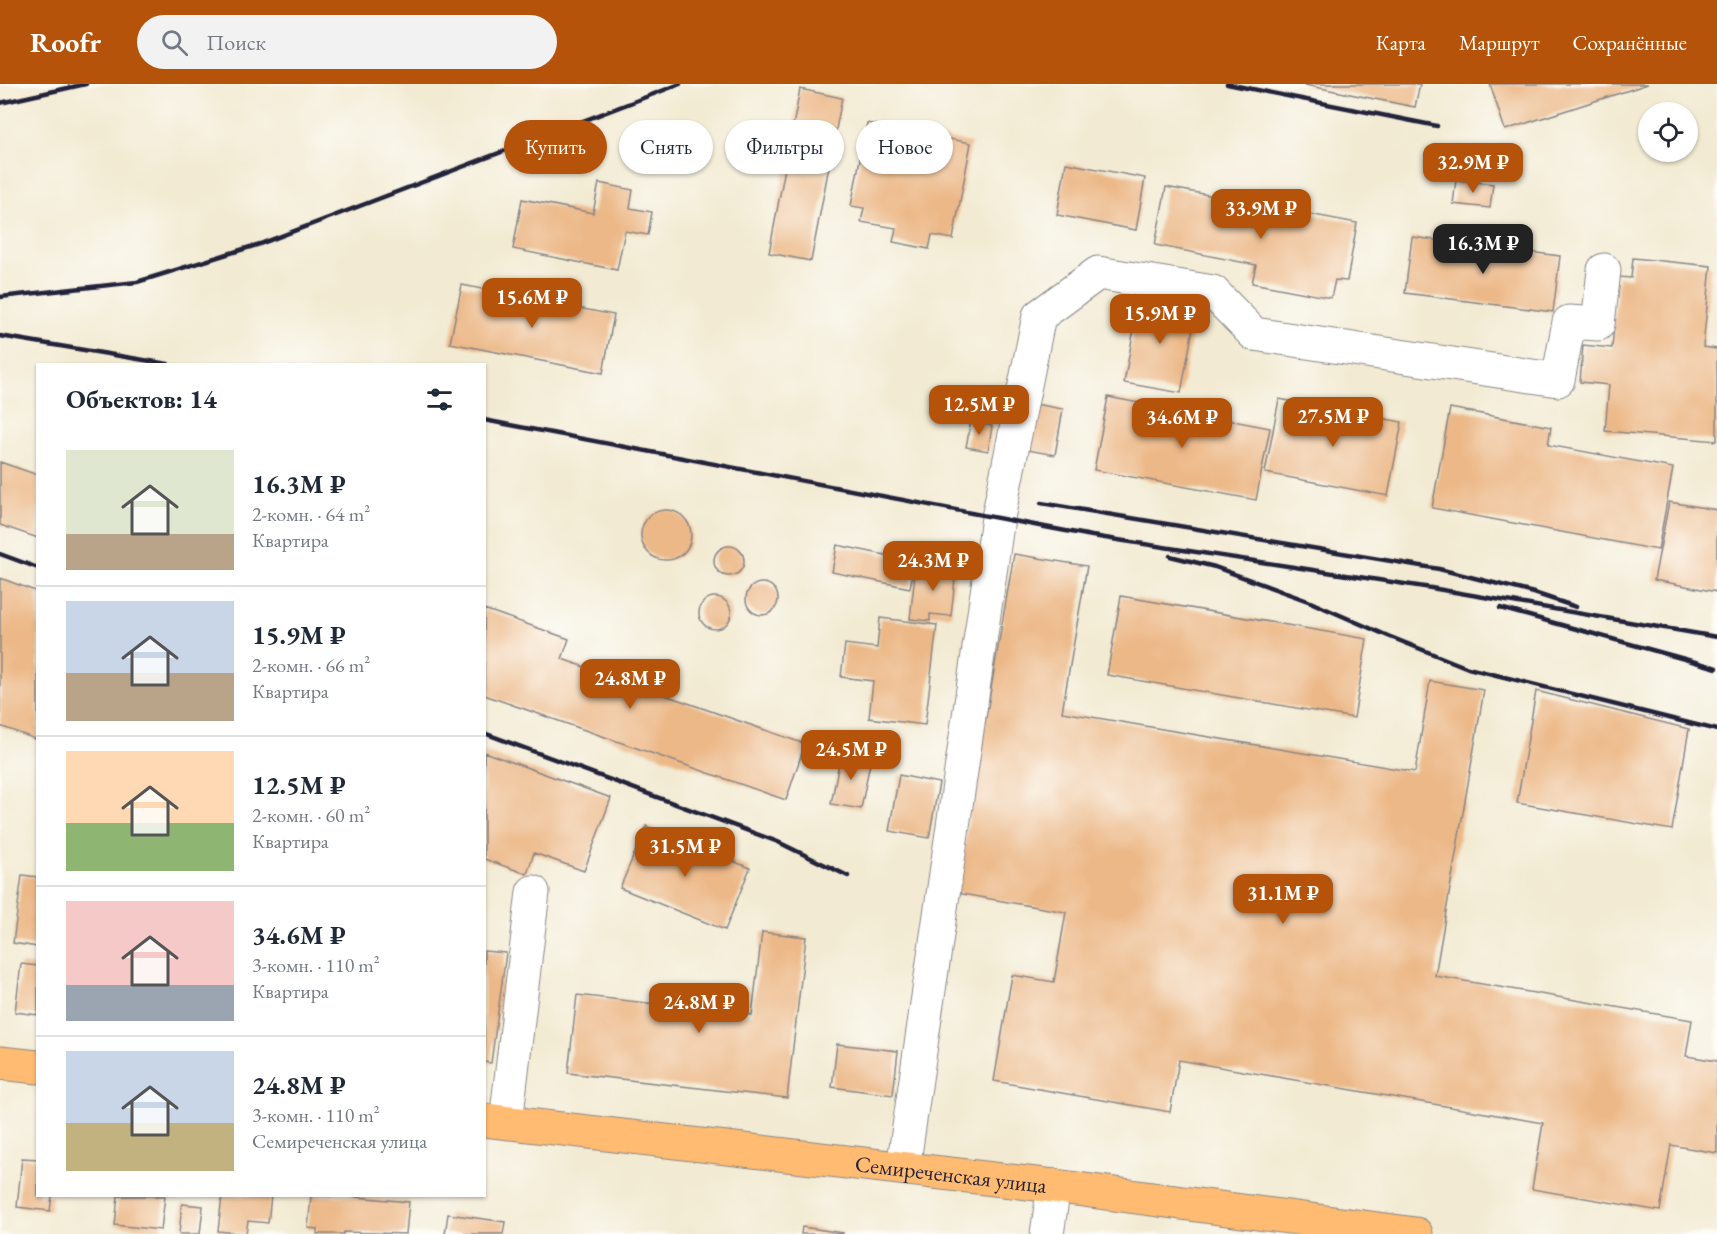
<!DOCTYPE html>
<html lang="ru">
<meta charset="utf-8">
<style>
body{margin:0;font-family:"EB Garamond",serif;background:#f2f2f3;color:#1f2937;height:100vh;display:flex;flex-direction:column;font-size:22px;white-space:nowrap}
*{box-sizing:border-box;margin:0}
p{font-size:20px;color:#747a83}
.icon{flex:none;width:33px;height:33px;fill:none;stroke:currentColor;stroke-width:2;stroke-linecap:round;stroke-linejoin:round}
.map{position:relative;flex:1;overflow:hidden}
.drawer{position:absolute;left:36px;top:279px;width:450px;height:834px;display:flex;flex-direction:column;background:#fff;border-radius:0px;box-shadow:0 2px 4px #0004}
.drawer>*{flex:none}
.hud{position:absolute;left:504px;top:36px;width:570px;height:54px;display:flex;gap:12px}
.fabs{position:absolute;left:1638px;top:18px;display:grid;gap:12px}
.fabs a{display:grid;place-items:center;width:60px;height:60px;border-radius:50%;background:#fff;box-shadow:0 2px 4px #0004;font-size:30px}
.price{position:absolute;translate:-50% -51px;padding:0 14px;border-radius:12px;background:#b45309;color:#fff;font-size:20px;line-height:39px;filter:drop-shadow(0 2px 3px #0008)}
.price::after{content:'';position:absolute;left:50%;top:36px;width:18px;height:14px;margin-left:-9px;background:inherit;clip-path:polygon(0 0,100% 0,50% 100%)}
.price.active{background:#222;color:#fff}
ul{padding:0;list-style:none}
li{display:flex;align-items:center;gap:18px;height:150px;padding:0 30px}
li+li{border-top:2px solid #e0e1e3}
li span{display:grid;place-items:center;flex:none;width:168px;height:120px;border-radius:0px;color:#555}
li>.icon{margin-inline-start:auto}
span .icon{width:72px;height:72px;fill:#fffc;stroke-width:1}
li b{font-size:26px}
h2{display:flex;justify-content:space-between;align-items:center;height:72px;padding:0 30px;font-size:26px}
.chip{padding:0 21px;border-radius:27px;background:#fff;box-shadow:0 2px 4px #0004;font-size:21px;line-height:54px}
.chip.active{background:#b45309;color:#fff}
header{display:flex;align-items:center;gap:36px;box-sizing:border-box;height:84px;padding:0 30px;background:#b45309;color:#fff}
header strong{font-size:28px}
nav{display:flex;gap:33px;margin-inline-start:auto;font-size:21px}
.search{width:420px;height:54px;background:#f2f2f3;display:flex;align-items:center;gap:15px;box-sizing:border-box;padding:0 21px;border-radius:33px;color:#747a83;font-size:22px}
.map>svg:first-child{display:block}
</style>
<header>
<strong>Roofr</strong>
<div class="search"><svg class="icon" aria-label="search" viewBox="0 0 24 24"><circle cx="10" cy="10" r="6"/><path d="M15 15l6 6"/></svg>Поиск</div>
<nav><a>Карта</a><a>Маршрут</a><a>Сохранённые</a></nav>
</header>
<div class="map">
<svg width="1717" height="1150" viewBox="0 0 1717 1150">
<rect width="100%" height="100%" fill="#fdfcf7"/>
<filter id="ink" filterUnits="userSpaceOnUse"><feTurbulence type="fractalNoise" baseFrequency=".0167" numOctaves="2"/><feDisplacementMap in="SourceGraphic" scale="12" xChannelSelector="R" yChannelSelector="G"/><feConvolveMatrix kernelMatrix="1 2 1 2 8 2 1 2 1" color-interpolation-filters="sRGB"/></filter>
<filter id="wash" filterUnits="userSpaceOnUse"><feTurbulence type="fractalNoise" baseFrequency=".008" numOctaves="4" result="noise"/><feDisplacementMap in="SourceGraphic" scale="24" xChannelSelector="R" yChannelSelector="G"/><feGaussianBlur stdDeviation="1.35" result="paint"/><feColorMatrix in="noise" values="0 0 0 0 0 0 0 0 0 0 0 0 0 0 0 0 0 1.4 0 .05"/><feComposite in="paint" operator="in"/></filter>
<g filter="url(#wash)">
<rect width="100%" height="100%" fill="#f2ead2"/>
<g id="blocks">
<path fill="#ecb887" d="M1300,0H1420L1415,23Z
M1490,0H1648L1505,46Z
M800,5L842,14L811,177L769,169Z
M867,39L971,59L953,155L932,151L929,165L893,158L896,144L861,138L864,124L851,122Z
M1066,79L1145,94L1136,146L1057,131Z
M1456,96L1493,100L1490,124L1453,120Z
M599,99L633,106L630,124L652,128L648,151L625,147L617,186L513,165L522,115L593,129Z
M1166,103L1357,139L1347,197L1335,196L1331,214L1252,199L1256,181L1155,161Z
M1412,153L1560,172L1553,228L1405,209Z
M1633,174L1711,182L1703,263L1717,265V357L1605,347L1609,301L1580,298L1583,261L1612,264L1618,193L1631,194Z
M462,201L614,231L603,289L450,259Z
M1140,212L1197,223L1181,309L1124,299Z
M1108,313L1270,344L1256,416L1094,386Z
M1279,315L1402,338L1388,412L1265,389Z
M1035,320L1063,325L1055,371L1027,366Z
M1450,324L1551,343L1548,361L1673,384L1658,466L1432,424Z
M971,337L992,342L988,367L966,363Z
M0,378L38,391V454L0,441Z
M1669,418L1717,426V508L1654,496Z
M641 451a25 25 0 1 1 50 0a25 25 0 1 1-50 0Z
M837,461L915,477L910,504L832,488Z
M714 477a15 15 0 1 1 30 0a15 15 0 1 1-30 0Z
M1014,470L1087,482L1062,628L1415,688L1430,597L1484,606L1435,892L1692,936L1686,972L1717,977V1069L1671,1061L1660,1127L1532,1105L1543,1039L1179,976L1170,1028L994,997L1012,891L1054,898L1066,828L956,809Z
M916,481L956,485L951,532L930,530V537L910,535Z
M0,494L38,508V656L0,642Z
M746 515a16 16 0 1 1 32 0a16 16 0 1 1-32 0Z
M1121,512L1367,555L1354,634L1107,591Z
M699 529a16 16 0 1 1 32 0a16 16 0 1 1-32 0Z
M484,525L569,555L562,575L805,660L786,716L484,611Z
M880,534L937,541L925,641L869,634L873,597L841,593L845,560L877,564Z
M1536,607L1689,645L1672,746L1517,719Z
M484,668L611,714L584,787L534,769L527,790L484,775Z
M841,669L871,674L861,725L831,720Z
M899,691L939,699L929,754L889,747Z
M646,742L750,784L725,846L620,804Z
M22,791L38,793V863L13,859Z
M762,848L806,853L787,1014L568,989L577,911L752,931Z
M484,867L506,869L491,979L484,978Z
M21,880L38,882V931L15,928Z
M837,960L898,967L893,1011L832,1003Z
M22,1074L38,1075V1112H52L50,1127L17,1123Z
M118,1112H165L161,1146L115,1141Z
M222,1112H271L268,1139L248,1137L246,1150L218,1147Z
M311,1112H345L409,1118L406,1150L344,1148L343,1150H317V1145L308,1144Z
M182,1120L203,1122L200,1150H179Z
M448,1130L505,1138L503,1150H445Z
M802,1143L843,1149V1150H801Z"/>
</g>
</g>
<g filter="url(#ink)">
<use href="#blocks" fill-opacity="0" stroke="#8a8686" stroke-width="1.5"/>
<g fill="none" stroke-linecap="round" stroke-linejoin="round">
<defs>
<path id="minor" d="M506,1038L533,808
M903,1084L998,434L1039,232L1098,189L1213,208L1254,250L1558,296L1569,238L1598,240L1604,186
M1047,1150L1054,1102"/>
<g id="major">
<path d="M0,979L38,983"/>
<path id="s1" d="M484,1036L1054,1102L1416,1150"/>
</g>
</defs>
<use href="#minor" stroke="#8a8686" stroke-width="35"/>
<use href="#major" stroke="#8a8686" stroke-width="35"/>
<use href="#minor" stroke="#fff" stroke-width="33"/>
<use href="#major" stroke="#ffbb71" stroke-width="33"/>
<path stroke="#22223b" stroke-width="4.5" d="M1227,0L1437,42
M0,19L86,0
M0,213L137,198L260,160L680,0
M0,252L168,280
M484,336L1092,452L1431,504L1717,553
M1041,419L1439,485L1534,509L1576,523
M0,470L38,484
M1170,472L1215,483L1308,517L1388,552L1468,584L1717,646
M1500,524L1717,584
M484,649L778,758L848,792"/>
</g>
</g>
<g text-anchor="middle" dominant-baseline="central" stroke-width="5" stroke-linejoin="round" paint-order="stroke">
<g font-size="22" fill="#22223b" stroke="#fdfcf7">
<text stroke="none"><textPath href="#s1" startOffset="470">Семиреченская улица</textPath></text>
</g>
</g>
</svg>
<div class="fabs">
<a><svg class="icon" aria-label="locate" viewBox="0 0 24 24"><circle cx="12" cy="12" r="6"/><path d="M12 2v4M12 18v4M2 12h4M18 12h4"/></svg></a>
</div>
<b class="price" style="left:1473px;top:110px">32.9M ₽</b>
<b class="price" style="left:1261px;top:156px">33.9M ₽</b>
<b class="price active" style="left:1483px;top:191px">16.3M ₽</b>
<b class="price" style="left:532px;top:245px">15.6M ₽</b>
<b class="price" style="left:1160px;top:261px">15.9M ₽</b>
<b class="price" style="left:979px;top:352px">12.5M ₽</b>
<b class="price" style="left:1333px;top:364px">27.5M ₽</b>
<b class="price" style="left:1182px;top:365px">34.6M ₽</b>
<b class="price" style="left:933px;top:508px">24.3M ₽</b>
<b class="price" style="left:630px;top:626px">24.8M ₽</b>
<b class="price" style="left:851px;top:697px">24.5M ₽</b>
<b class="price" style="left:685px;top:794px">31.5M ₽</b>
<b class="price" style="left:1283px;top:841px">31.1M ₽</b>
<b class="price" style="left:699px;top:950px">24.8M ₽</b>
<div class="hud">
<a class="chip active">Купить</a>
<a class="chip">Снять</a>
<a class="chip">Фильтры</a>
<a class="chip">Новое</a>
</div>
<section class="drawer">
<h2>Объектов: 14<svg class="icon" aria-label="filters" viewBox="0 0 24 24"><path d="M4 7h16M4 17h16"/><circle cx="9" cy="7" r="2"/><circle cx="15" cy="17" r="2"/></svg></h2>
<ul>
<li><span style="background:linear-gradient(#dfe7d0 70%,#b9a48a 0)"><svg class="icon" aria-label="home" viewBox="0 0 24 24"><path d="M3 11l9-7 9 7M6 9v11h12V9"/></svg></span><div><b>16.3M ₽</b><p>2-комн. · 64 m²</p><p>Квартира</p></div></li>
<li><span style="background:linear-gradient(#c9d6e8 60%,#b9a48a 0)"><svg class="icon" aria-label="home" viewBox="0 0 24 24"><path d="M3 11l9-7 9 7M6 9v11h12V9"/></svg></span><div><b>15.9M ₽</b><p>2-комн. · 66 m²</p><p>Квартира</p></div></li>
<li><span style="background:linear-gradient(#ffd9b3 60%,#8fb573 0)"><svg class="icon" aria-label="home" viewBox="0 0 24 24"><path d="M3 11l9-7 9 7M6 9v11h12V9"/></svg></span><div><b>12.5M ₽</b><p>2-комн. · 60 m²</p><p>Квартира</p></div></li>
<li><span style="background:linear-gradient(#f6c9c9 70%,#9aa5b1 0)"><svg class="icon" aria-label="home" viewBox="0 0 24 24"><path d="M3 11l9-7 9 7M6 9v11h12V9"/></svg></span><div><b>34.6M ₽</b><p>3-комн. · 110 m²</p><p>Квартира</p></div></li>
<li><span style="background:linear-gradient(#c9d6e8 60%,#c2b280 0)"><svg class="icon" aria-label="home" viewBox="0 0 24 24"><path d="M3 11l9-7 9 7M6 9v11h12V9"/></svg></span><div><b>24.8M ₽</b><p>3-комн. · 110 m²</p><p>Семиреченская улица</p></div></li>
</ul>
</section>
</div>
